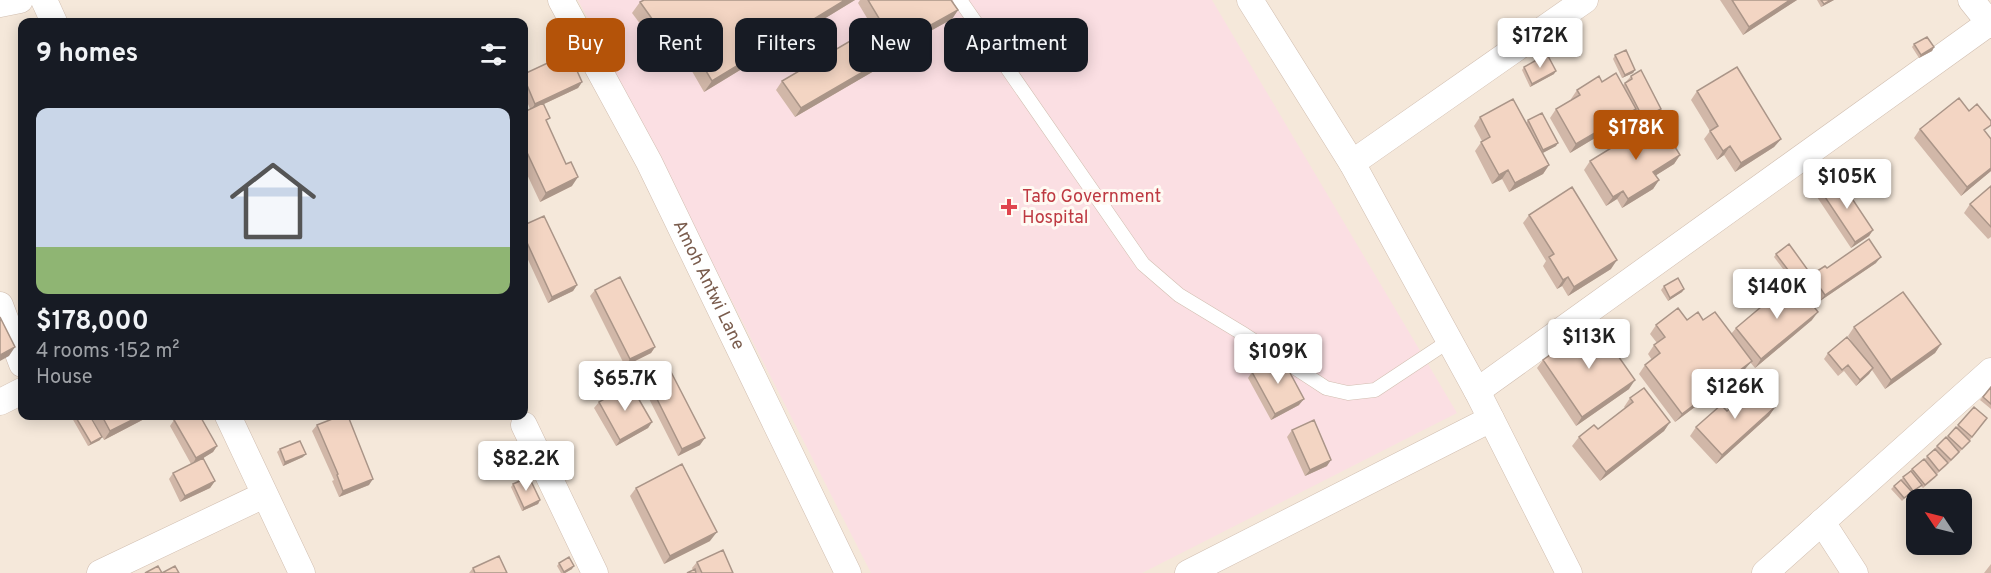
<!DOCTYPE html>
<meta charset="utf-8">
<style>
body{margin:0;font-family:Overpass,sans-serif;background:#242831;color:#f1f3f6;height:100vh;display:flex;flex-direction:column;font-size:22px;white-space:nowrap}
*{box-sizing:border-box;margin:0}
p{font-size:20px;color:#9ea1a6}
.icon{flex:none;width:33px;height:33px;fill:none;stroke:currentColor;stroke-width:2;stroke-linecap:round;stroke-linejoin:round}
.map{position:relative;flex:1;overflow:hidden}
.details{position:absolute;left:18px;top:18px;width:510px;height:402px;display:flex;flex-direction:column;background:#171b24;border-radius:12px;box-shadow:0 3px 15px #0003}
.details>*{flex:none}
.top-card{position:absolute;left:546px;top:18px;width:570px;height:54px;display:flex;gap:12px}
.needle{width:39px;rotate:305deg}
.controls{position:absolute;left:1906px;top:489px;display:grid;gap:12px}
.controls a{display:grid;place-items:center;width:66px;height:66px;border-radius:12px;background:#171b24;box-shadow:0 3px 15px #0003;font-size:30px}
.price{position:absolute;translate:-50% -51px;padding:0 14px;border-radius:6px;background:#fff;color:#222;font-size:20px;line-height:39px;filter:drop-shadow(0 2px 3px #0008)}
.price::after{content:'';position:absolute;left:50%;top:36px;width:18px;height:14px;margin-left:-9px;background:inherit;clip-path:polygon(0 0,100% 0,50% 100%)}
.price.on{background:#b45309;color:#fff}
ul{padding:0;list-style:none}
li{display:grid;align-content:center;gap:12px;height:318px;padding:0 18px}
li+li{border-top:2px solid #363941}
li span{display:grid;place-items:center;height:186px;border-radius:12px;color:#555}
li>.icon{margin-inline-start:auto}
span .icon{width:108px;height:108px;fill:#fffc;stroke-width:1}
li b{font-size:26px}
h2{display:flex;justify-content:space-between;align-items:center;height:72px;padding:0 18px;font-size:26px}
.pill{padding:0 21px;border-radius:12px;background:#171b24;box-shadow:0 3px 15px #0003;font-size:21px;line-height:54px}
.pill.on{background:#b45309;color:#fff}
.map>svg:first-child{display:block}
</style>
<div class="map">
<svg width="1991" height="573" viewBox="0 0 1991 573">
<rect width="100%" height="100%" fill="#fdf6ec"/>
<path fill="#f5e8da" fill-rule="evenodd" d="M0,0H1991V573H0ZM22,22H524V416H22ZM1917,500H1962V544H1917Z"/>
<path fill="#fbdfe3" d="M578,0H1212L1457,413L1142,573H871Z"/>
<g fill="none" stroke-linecap="round" stroke-linejoin="round">
<defs>
<path id="service" d="M960,0L1143,264L1179,295L1245,335L1326,388L1348,393L1375,390L1449,341"/>
<g id="minor">
<path d="M44,0L54,22"/>
<path id="s1" d="M561,0L649,162L848,573"/>
<path d="M1250,0L1352,163L1477,391L1569,573"/>
<path d="M1971,0L1991,25"/>
<path d="M0,4L20,0"/>
<path d="M1352,163L1585,0"/>
<path d="M0,305L22,364"/>
<path d="M1477,391L1989,23"/>
<path d="M0,402L22,391"/>
<path d="M228,416L302,573"/>
<path d="M524,425L595,573"/>
<path d="M1822,522L1855,573"/>
<path d="M100,573L264,495"/>
<path d="M1188,573L1491,419"/>
<path d="M1765,573L1991,371"/>
</g>
</defs>
<use href="#service" stroke="#d1beb0" stroke-width="15"/>
<use href="#minor" stroke="#d1beb0" stroke-width="27"/>
<use href="#service" stroke="#fff" stroke-width="14"/>
<use href="#minor" stroke="#fff" stroke-width="26"/>
</g>
<path fill="#d1b7a8" d="M644,0H855L704,92L671,35L653,41L632,13L640,2Z
M860,0H951L958,10L952,19L891,53L892,55L886,64L795,117L776,90L782,81L873,28L858,3Z
M1720,0H1797L1743,35Z
M1817,0H1834L1821,7Z
M1914,44L1934,47L1932,51L1919,58L1912,47Z
M1615,55L1635,70L1633,73L1622,78L1613,59Z
M1524,67L1554,74L1530,87L1522,70Z
M524,74L582,82L578,88L544,104L547,123L572,186L540,202L524,168V112L530,109L526,99L524,103Z
M1631,76L1656,115L1639,124L1633,113L1630,117L1570,153L1550,118L1556,109L1571,100V99L1577,90L1602,82L1623,85Z
M1697,91L1781,139L1774,147L1735,172L1724,155L1717,160L1704,139L1710,131L1691,100Z
M1480,117L1526,123L1528,120L1556,146L1542,153L1549,165L1543,174L1509,192L1502,179L1492,184L1475,151L1482,141L1474,126Z
M1920,129L1986,133L1991,171L1961,196L1914,138Z
M1680,155L1674,164L1656,175L1659,180L1653,189L1622,208L1617,199L1606,206L1584,170L1590,161Z
M1991,186V237L1988,239L1964,213L1970,204Z
M1821,191L1873,230L1869,236L1851,248L1817,197Z
M1529,215L1611,269L1568,296L1562,286L1557,289L1543,266L1546,261L1523,223Z
M524,225L577,285L573,291L548,303L524,251Z
M1776,254L1808,277L1797,285L1812,320L1755,368L1750,362L1745,369L1675,422L1639,374L1645,365L1652,360L1648,354L1654,345L1657,343L1650,334L1656,325L1687,320H1703L1731,334L1736,328L1792,281L1774,257Z
M1876,263L1820,301L1807,281L1811,275L1827,268Z
M1664,286L1684,289L1682,292L1668,301L1661,290Z
M595,290L655,347L651,353L625,366L590,296Z
M1854,327L1941,344L1935,353L1885,389L1872,370L1869,374L1856,386L1844,371L1838,376L1824,359L1828,353L1853,344L1848,336Z
M1543,360L1629,389L1576,426L1537,368Z
M1252,372L1299,405L1271,420L1248,378Z
M648,381L700,445L678,456L643,387Z
M1991,387V409L1980,400Z
M1630,398L1670,422L1664,431L1600,481L1572,446L1579,437L1598,429L1625,408L1624,407Z
M599,402L652,422L648,428L616,446L594,408Z
M1775,407L1769,416L1716,464L1690,436L1696,427Z
M1974,407L1987,418L1967,444L1957,455L1949,463L1947,462L1948,463L1946,466L1937,474L1924,460L1937,446L1946,438L1956,428Z
M74,416H90L100,440L88,446L72,418Z
M91,416H150L104,440Z
M174,420L217,446L213,452L203,458L215,481L210,488L180,502L169,479L173,473L191,464L170,426Z
M317,425L369,485L339,497L332,481L334,480L312,431Z
M1292,430L1327,466L1305,476L1287,437Z
M280,449L303,457L283,466L277,452Z
M1912,469L1937,475L1935,478L1923,488L1921,486L1911,494L1910,493L1902,501L1891,489Z
M513,484L540,500L538,504L522,511L511,487Z
M636,488L710,541L664,564L630,496Z
M697,562L733,573H687L693,570L692,568Z
M559,563L572,569L565,573H561L557,566Z
M1991,564V573H1984Z
M473,568L507,573H469Z"/>
<path fill="#aa9588" d="M845,0H855L704,92L712,81Z
M1790,0H1797L1743,35L1749,27Z
M1831,0H1834L1821,7L1824,4Z
M958,10L952,19L889,54L895,45Z
M678,24L671,35L653,41L660,30Z
M1934,47L1932,51L1919,58L1921,55Z
M892,55L886,64L795,117L801,108Z
M1635,70L1633,73L1622,78L1625,75Z
M1556,71L1554,74L1530,87L1532,84Z
M582,82L578,88L531,110L535,104Z
M1636,109L1630,117L1570,153L1576,144Z
M1661,109L1656,115L1639,124L1643,118Z
M1781,139L1774,147L1735,172L1741,163Z
M1558,143L1556,146L1541,154L1543,150Z
M1730,146L1724,155L1717,160L1723,151Z
M1680,155L1674,164L1647,181L1653,172Z
M1549,165L1543,174L1509,192L1515,183Z
M1991,168V171L1961,196L1967,187Z
M1508,170L1502,179L1492,184L1499,175Z
M578,177L572,186L540,202L546,193Z
M1659,180L1653,189L1622,208L1628,199Z
M1623,191L1617,199L1606,206L1613,197Z
M1873,230L1869,236L1851,248L1855,242Z
M1881,257L1876,263L1820,301L1825,295Z
M1617,260L1611,269L1568,296L1574,287Z
M1810,273L1808,277L1795,286L1798,283Z
M1568,277L1562,286L1557,289L1563,280Z
M577,285L573,291L548,303L552,297Z
M1684,289L1682,292L1668,301L1670,298Z
M1818,312L1812,320L1755,368L1761,359Z
M1941,344L1935,353L1885,389L1891,380Z
M15,347L9,356L0,361V355Z
M655,347L651,353L625,366L630,359Z
M1752,361L1745,369L1675,422L1682,414Z
M1873,368L1869,374L1856,386L1860,380Z
M1635,380L1629,389L1576,426L1582,417Z
M1304,399L1299,405L1271,420L1275,414Z
M1775,407L1769,416L1716,464L1722,455Z
M140,416H150L104,440L110,431Z
M652,422L648,428L616,446L620,440Z
M1670,422L1664,431L1600,481L1606,472Z
M102,437L100,440L88,446L91,443Z
M705,438L700,445L678,456L682,449Z
M217,446L213,452L192,465L196,458Z
M306,454L303,457L283,466L285,462Z
M1331,460L1327,466L1305,476L1310,470Z
M373,479L369,485L339,497L343,491Z
M215,481L210,488L180,502L185,496Z
M540,500L538,504L522,511L524,508Z
M717,532L710,541L664,564L670,556Z
M574,566L572,569L565,573H563Z"/>
<path fill="#f3d5c3" stroke="#aa9588" stroke-width="1.5" d="M644,0H845L712,81L678,24L660,30L640,2Z
M868,0H951L958,10L895,45Z
M1732,0H1790L1749,27Z
M1821,0H1831L1824,4Z
M874,27L892,55L801,108L782,81Z
M1927,37L1934,47L1921,55L1914,44Z
M1626,50L1635,70L1625,75L1615,55Z
M569,53L582,82L535,104L524,78V74Z
M1547,54L1556,71L1532,84L1524,67Z
M1737,67L1781,139L1741,163L1730,146L1723,151L1710,131L1718,126L1697,91Z
M1641,70L1661,109L1643,118L1625,83L1632,79L1631,76Z
M1616,73L1636,109L1576,144L1556,109L1580,95L1577,90L1599,76L1602,82Z
M1959,98L1969,111L1977,104L1991,121V125L1984,130L1991,139V168L1967,187L1920,129Z
M1513,99L1549,165L1515,183L1508,170L1499,175L1481,142L1490,137L1480,117Z
M543,103L550,118L546,120L566,164L571,162L578,177L546,193L524,146V112Z
M1542,113L1558,143L1543,150L1528,120Z
M1658,119L1680,155L1653,172L1659,180L1628,199L1623,191L1613,197L1590,161Z
M1839,179L1873,230L1855,242L1821,191Z
M1991,186V227L1970,204Z
M1572,187L1617,260L1574,287L1568,277L1563,280L1549,257L1554,254L1529,215Z
M544,216L577,285L552,297L524,236V225Z
M1869,239L1881,257L1825,295L1811,275L1825,266L1827,268Z
M1789,244L1810,273L1798,283L1776,254Z
M620,277L655,347L630,359L595,290Z
M1678,278L1684,289L1670,298L1664,286Z
M1793,280L1818,312L1761,359L1736,328Z
M1903,292L1941,344L1891,380L1854,327Z
M1678,308L1687,320L1698,312L1703,320L1715,312L1752,361L1682,414L1645,365L1660,353L1654,345L1665,337L1656,325Z
M0,317L15,347L0,355Z
M1595,323L1635,380L1582,417L1543,360Z
M1847,337L1873,368L1860,380L1848,365L1842,370L1828,353Z
M1281,356L1304,399L1275,414L1252,372Z
M670,370L705,438L682,449L648,381Z
M630,384L652,422L620,440L599,402Z
M1755,386L1775,407L1722,455L1696,427L1721,405L1727,411Z
M1991,387V404L1983,397Z
M1644,388L1670,422L1606,472L1579,437L1594,425L1598,429L1633,402L1630,398Z
M1974,407L1987,418L1972,437L1958,425Z
M75,416H90L102,437L91,443Z
M102,416H140L110,431Z
M182,416H200L217,446L196,458L174,420Z
M340,416H348L373,479L343,491L337,475L338,474L317,425Z
M1314,420L1331,460L1310,470L1292,430Z
M1956,427L1970,441L1962,449L1948,436Z
M1946,437L1959,452L1951,460L1937,446Z
M300,441L306,454L285,462L280,449Z
M1935,449L1948,463L1939,471L1927,456Z
M203,458L215,481L185,496L173,473Z
M1924,459L1937,475L1925,485L1912,469Z
M682,464L717,532L670,556L636,488Z
M1911,471L1922,485L1913,491L1903,477Z
M529,477L540,500L524,508L513,484Z
M1901,480L1912,492L1904,498L1894,486Z
M723,550L733,573H702L697,562Z
M499,556L507,573H475L473,568Z
M569,557L574,566L564,572L559,563Z
M158,566L162,573H145Z
M175,566L179,573H162Z
M695,569L696,573H687Z"/>
<path fill="#e0444e" stroke="#fffaf3" stroke-width="2" d="M1006 198h6v6h6v6h-6v6h-6v-6h-6v-6h6z"/>
<g text-anchor="middle" dominant-baseline="central" stroke-width="6" stroke-linejoin="round" paint-order="stroke">
<g font-size="18" fill="#be3a42" stroke="#fffaf3" text-anchor="start">
<text x="1022" y="197">Tafo Government<tspan x="1022" dy="21">Hospital</tspan></text>
</g>
<g font-size="18" fill="#7a5c4d" stroke="#fffaf3">
<text stroke="none"><textPath href="#s1" startOffset="321">Amoh Antwi Lane</textPath></text>
</g>
</g>
</svg>
<div class="controls">
<a><svg class="needle" viewBox="-14 -14 28 28"><path d="M0-13l5 13h-10z" fill="#e53935"/><path d="M0 13l5-13h-10z" fill="#9ea1a6"/></svg></a>
</div>
<b class="price" style="left:1540px;top:69px">$172K</b>
<b class="price on" style="left:1636px;top:161px">$178K</b>
<b class="price" style="left:1847px;top:210px">$105K</b>
<b class="price" style="left:1777px;top:320px">$140K</b>
<b class="price" style="left:1589px;top:370px">$113K</b>
<b class="price" style="left:1278px;top:385px">$109K</b>
<b class="price" style="left:625px;top:412px">$65.7K</b>
<b class="price" style="left:1735px;top:420px">$126K</b>
<b class="price" style="left:526px;top:492px">$82.2K</b>
<div class="top-card">
<a class="pill on">Buy</a>
<a class="pill">Rent</a>
<a class="pill">Filters</a>
<a class="pill">New</a>
<a class="pill">Apartment</a>
</div>
<section class="details">
<h2>9 homes<svg class="icon" aria-label="filters" viewBox="0 0 24 24"><path d="M4 7h16M4 17h16"/><circle cx="9" cy="7" r="2"/><circle cx="15" cy="17" r="2"/></svg></h2>
<ul>
<li><span style="background:linear-gradient(#c9d6e8 75%,#8fb573 0)"><svg class="icon" aria-label="home" viewBox="0 0 24 24"><path d="M3 11l9-7 9 7M6 9v11h12V9"/></svg></span><div><b>$178,000</b><p>4 rooms · 152 m²</p><p>House</p></div></li>
</ul>
</section>
</div>
